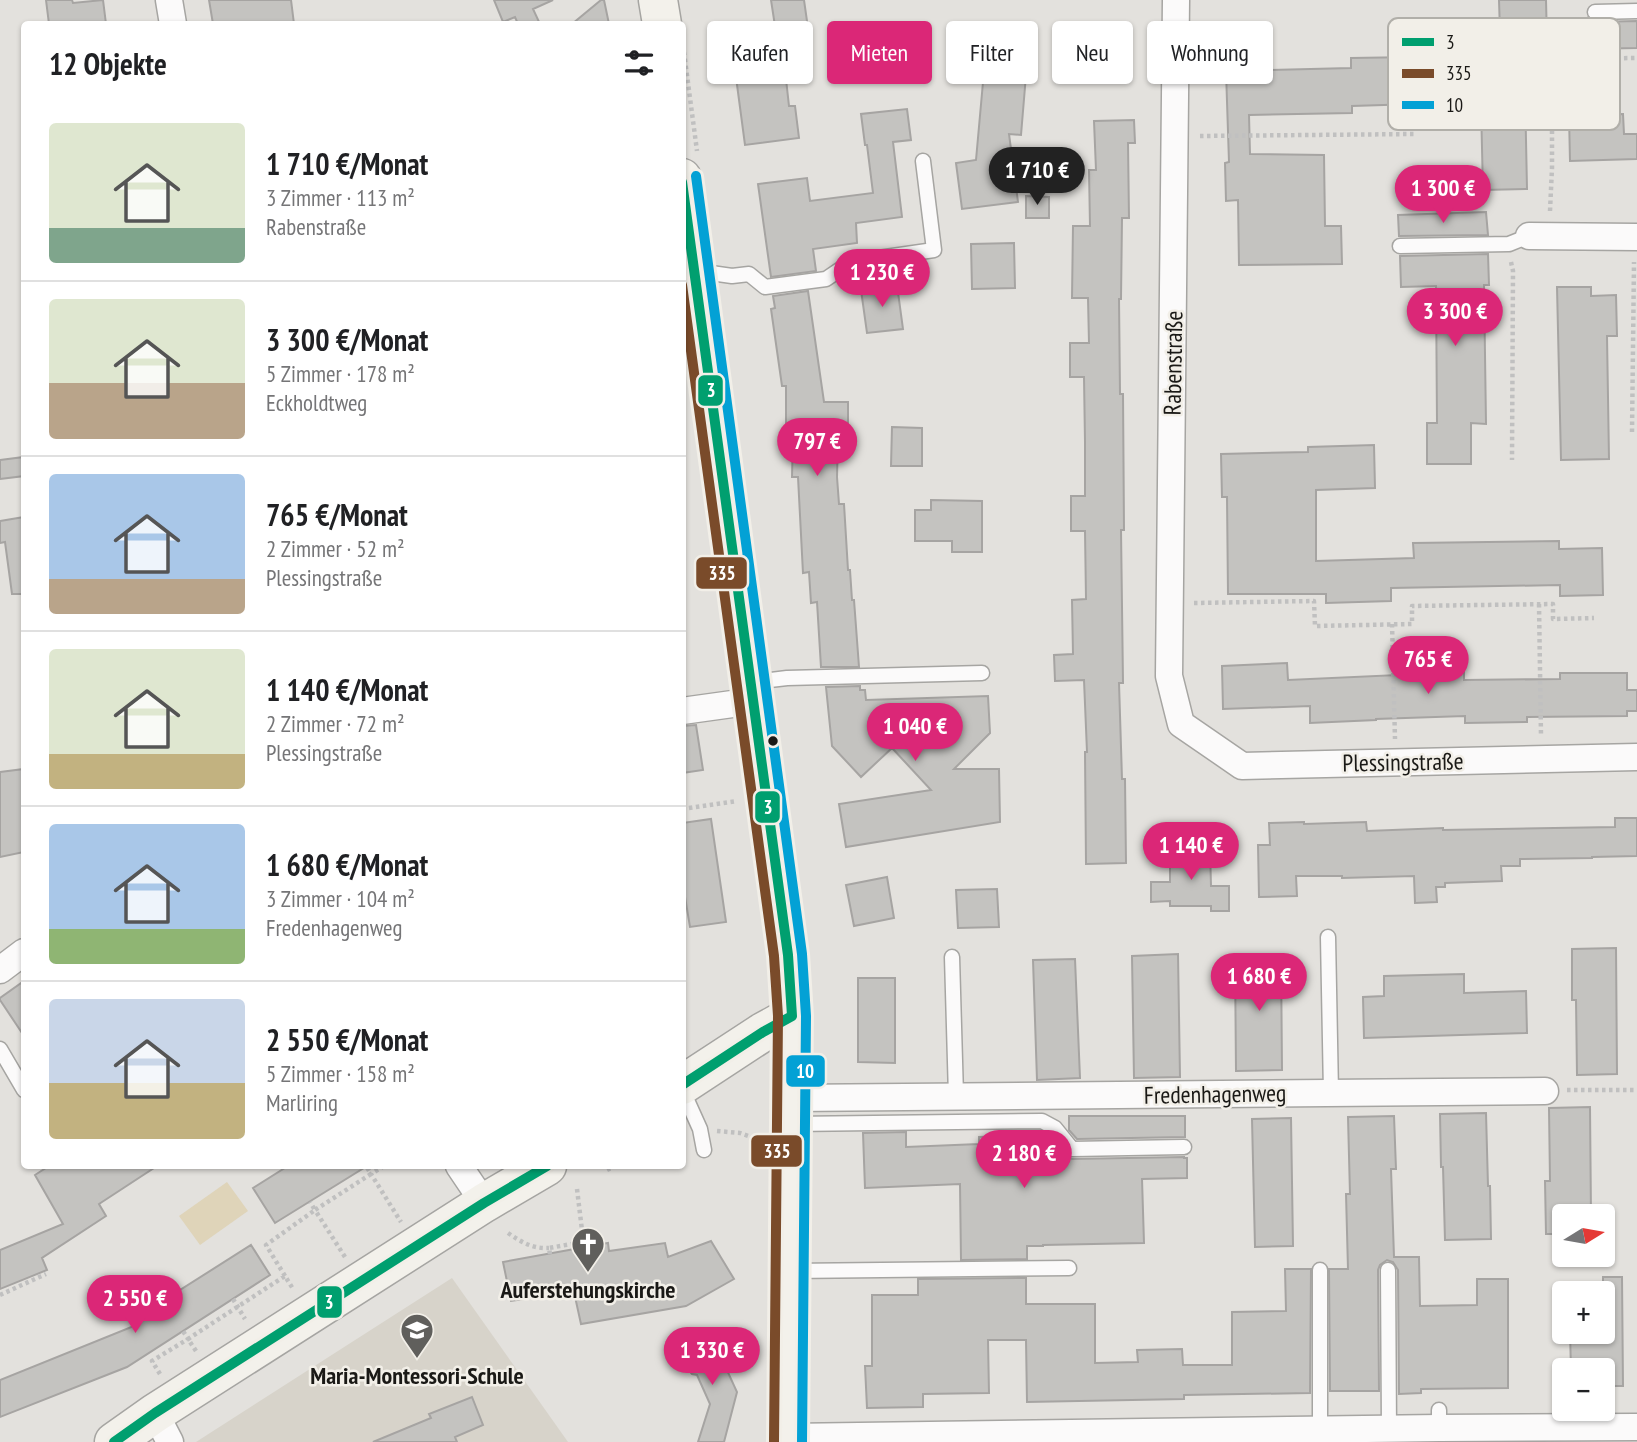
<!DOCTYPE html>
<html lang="de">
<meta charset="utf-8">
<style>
body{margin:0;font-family:"PT Sans Narrow",sans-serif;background:#f6f6f6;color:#202124;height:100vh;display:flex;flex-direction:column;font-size:26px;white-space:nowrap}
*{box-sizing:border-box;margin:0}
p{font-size:23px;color:#757577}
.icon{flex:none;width:38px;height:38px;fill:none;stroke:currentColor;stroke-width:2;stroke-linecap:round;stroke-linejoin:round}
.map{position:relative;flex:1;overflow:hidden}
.details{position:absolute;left:21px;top:21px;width:665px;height:1148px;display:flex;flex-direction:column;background:#fff;border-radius:7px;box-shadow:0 2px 5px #0004}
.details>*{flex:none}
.top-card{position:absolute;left:707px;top:21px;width:665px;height:63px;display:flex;gap:14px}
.needle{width:46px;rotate:79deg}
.controls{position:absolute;left:1552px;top:1204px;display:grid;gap:14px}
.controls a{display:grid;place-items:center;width:63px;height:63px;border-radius:7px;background:#fff;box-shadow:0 2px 5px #0004;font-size:35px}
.price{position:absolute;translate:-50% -60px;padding:0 16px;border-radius:24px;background:#db2777;color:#fff;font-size:23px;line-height:46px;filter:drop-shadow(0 2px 4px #0008)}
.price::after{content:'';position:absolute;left:50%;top:42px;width:21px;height:16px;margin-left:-10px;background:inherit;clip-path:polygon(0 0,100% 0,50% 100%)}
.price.selected{background:#222;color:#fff}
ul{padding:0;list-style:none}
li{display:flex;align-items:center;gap:21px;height:175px;padding:0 28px}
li+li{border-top:2px solid #e0e0e0}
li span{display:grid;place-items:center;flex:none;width:196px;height:140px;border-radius:7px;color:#555}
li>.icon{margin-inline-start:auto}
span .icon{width:84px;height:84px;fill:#fffc;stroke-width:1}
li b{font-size:30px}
h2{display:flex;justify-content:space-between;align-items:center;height:84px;padding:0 28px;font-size:30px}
.tag{padding:0 24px;border-radius:7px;background:#fff;box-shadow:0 2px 5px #0004;font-size:24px;line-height:63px}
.tag.selected{background:#db2777;color:#fff}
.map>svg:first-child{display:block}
</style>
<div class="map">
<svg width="1637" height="1442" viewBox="0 0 1637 1442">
<rect width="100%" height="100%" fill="#e3e1dd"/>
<path fill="#d7d3ca" d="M452,1278L568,1442H196Z"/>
<path fill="#dfd4b9" d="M227,1182L248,1211L200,1245L179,1216Z"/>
<path fill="#c4c3c0" stroke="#a6a4a2" stroke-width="2" d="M46,0H72L73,3L103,0L106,24H49Z
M209,0H291L294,24H213Z
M494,0H553L533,9L540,24H518L515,17L503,22Z
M601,0H604L609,24H572Z
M771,0H804L811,49L783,52L789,106H795L799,138L745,145L730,32L775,26Z
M1499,0H1546L1547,41L1524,42L1527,189L1483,190L1480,64L1501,63Z
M1588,18L1595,22L1637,21V48L1587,49Z
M1414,57L1415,104L1352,106V113L1249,115L1250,154L1324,155L1325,226H1341L1342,264L1239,265L1238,200L1226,201L1225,163L1229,162L1226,71L1351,68V58Z
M984,71L1026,75L1021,135L1009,134L1018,202L962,209L956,163L976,160Z
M907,109L911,140L893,142L902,217L856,223L857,243L813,249L816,271L771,277L758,184L807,178L810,201L873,193L867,145H865L861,114Z
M1623,114L1624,134H1637V159L1570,161L1569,115Z
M1134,120L1135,143H1128L1129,218H1122L1121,299H1119L1120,394H1123L1124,530H1121L1123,683H1119L1122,779H1125L1126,863L1086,864L1085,752H1087L1084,680L1055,681L1054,655L1073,654L1072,600L1086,599L1085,531H1071V496H1085V442L1084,377H1070V343H1089L1088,298H1072L1073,226H1090L1089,170H1096L1094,121Z
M1026,196L1049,197V218H1026Z
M1486,212L1488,235L1399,236L1398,215Z
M1014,243L1015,288L972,289L971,244Z
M1488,254L1489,285H1484L1486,424L1471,423V464H1427V423H1437L1436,286L1401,287L1400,256Z
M897,285L903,329L867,333L861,290Z
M1557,287H1591V296L1616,295L1617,336H1607L1609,459L1561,460Z
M808,291L824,402H848V436H838L837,477L839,504H844L848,570H850L852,600H854L859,667H821L817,602L811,603L809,572L803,573L798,477H792L793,436H786V386H782L771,309L775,308L773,296Z
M892,427L922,428V466H891Z
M1374,445L1375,488L1316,490V561L1414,558L1413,543L1559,541V549L1602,548L1603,595L1560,596V585L1391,588V601L1326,603V594H1228L1227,497H1222L1221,454L1308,452V447Z
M24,457V476L0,479V460Z
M931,500L982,501V552H952V541H915V510H931Z
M24,517V594H12L5,542L0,543V521Z
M1287,663L1288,680L1464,672V680L1560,679V673H1627V690H1637V711H1627V716L1527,717V722L1465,723V716L1376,719V720L1310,723V706L1223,709L1222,666Z
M860,686V690H865L866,700L988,696L990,733L954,769H999L1000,822L846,847L839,804L931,790L892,748L861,777L832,746L826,687Z
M696,725L703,770L682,773V726Z
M24,769V852L0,857V772Z
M1615,818H1637V856L1592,857V858L1520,859V866H1501L1502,881L1445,883V887H1436L1437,902L1415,903L1414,876L1342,878V876H1296L1297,896L1259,897L1258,845H1270L1269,823L1304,822V824L1366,822L1367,831L1443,828V830L1615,827Z
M711,819L726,922L690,927L682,879V823Z
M1210,849L1211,886H1229V911H1211V906H1170V901L1151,902V882H1170V850Z
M887,877L894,918L854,926L846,885Z
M997,889L999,927L958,928L956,890Z
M1616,948L1617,1074L1577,1075L1576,1000H1572V949Z
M1178,954L1180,1077L1134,1078L1132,956Z
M1281,955L1282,1070L1236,1071L1235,957Z
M1075,959L1080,1078L1037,1080L1033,960Z
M1464,974V993L1526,991L1527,1033L1364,1038L1363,997L1384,996V976Z
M858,978H895V1063L858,1062Z
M24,981V1036L0,1000V998Z
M1590,1107L1591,1216H1564V1234H1546L1545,1181H1550L1549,1108Z
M1486,1113L1488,1186H1490L1491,1239L1445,1240L1443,1167H1441L1440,1114Z
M1069,1116H1185V1137L1077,1139L1069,1130Z
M1394,1116L1396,1169H1391L1394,1257H1419L1420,1306L1477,1305V1279H1508V1388L1421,1389V1393L1399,1394L1398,1270L1393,1262L1387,1260L1380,1265L1378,1270L1379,1391H1330L1329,1269H1348L1346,1194H1350L1348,1117Z
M1291,1118L1293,1246L1255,1247L1252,1119Z
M906,1132V1147L979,1144V1137L1047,1134L1065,1155L1072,1159L1184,1157V1158H1187V1178L1142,1179L1144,1243L1043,1245V1246H1027V1259L961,1260L960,1184L865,1188L863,1133Z
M49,1166H157L99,1204L106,1216L42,1258L47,1270L0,1289V1250L63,1224L35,1175Z
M288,1166H367L275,1223L253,1188Z
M711,1241L734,1279L686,1306L581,1324L574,1292L511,1301L503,1262L608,1243L609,1251L665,1243L668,1257Z
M251,1245L270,1275L127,1367L0,1417V1380L134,1326L131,1321Z
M1285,1269H1311L1310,1393L1184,1395V1399L1027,1402L1026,1340H988L989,1393L923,1394V1407L867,1408L865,1366H872V1295H918V1279L1026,1278V1304H1095V1363L1138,1362L1137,1350L1182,1349L1183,1365H1232V1312L1286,1311Z
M1603,1277H1622L1623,1386H1603V1370H1571L1570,1332H1603Z
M705,1338L714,1343L720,1350V1355L737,1392L724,1442H698L710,1404L697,1375L692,1374L684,1364L683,1352L691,1341Z
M472,1397L483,1425L455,1437L457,1442H373L431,1418L429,1414Z"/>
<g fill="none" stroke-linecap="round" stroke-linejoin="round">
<defs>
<path id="lane" d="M1595,12L1637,11
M1400,246L1509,244L1529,236
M697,271L732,276L749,274L765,287L826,279L851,262L934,250L923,161
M753,682L787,678L982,673
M1328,937L1331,1093
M952,957L956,1096
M0,1049L24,1090
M682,1089L700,1129L704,1150
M792,1124L1042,1121L1055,1128L1072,1149L1184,1147
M1320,1270V1430
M1388,1270L1389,1429
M791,1271L1069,1268
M1439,1410V1428"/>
<path id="street" d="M169,0L173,24
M1176,0L1169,676L1181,724L1242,766L1637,757
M1529,236L1637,237
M682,711L754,701
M0,970L24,952
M792,1098L1545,1091
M459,1166L484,1203
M155,1413L170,1442
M788,1437L1439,1428L1637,1427"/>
<path id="secondary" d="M658,0L662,24
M682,178L788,955L792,1016L788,1442
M682,1085L763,1032L792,1016
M114,1442L155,1413L484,1203L547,1166"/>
</defs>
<use href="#lane" stroke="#a6a5a2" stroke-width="17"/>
<use href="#street" stroke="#a6a5a2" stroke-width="29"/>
<use href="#secondary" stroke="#a6a5a2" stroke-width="41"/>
<path stroke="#c0c0c0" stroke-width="4.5" stroke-dasharray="3.5 3.5" stroke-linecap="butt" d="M1577,18L1579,43
M683,45L697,151
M1200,136L1416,134
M1550,211L1552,168V59L1637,58
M1511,262L1513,271L1512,460
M1632,432L1634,262
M1194,603L1314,601L1315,626L1412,624V606L1553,604V619L1594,618
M1539,604L1541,736
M1392,624L1395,739
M682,809L737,801
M1567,1090H1637
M717,1131L740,1133L760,1140
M384,1166L371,1174L401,1222
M607,1170L615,1166
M577,1189L585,1255
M508,1233C521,1242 533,1249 549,1248
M550,1254L549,1248L583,1242
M345,1257L315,1210L371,1174L366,1166
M285,1276L266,1245L315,1210L310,1202
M0,1295L46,1274
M233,1299L245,1319
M196,1351L188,1339L285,1276L293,1289
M160,1374L152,1361L188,1339L183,1331"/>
<use href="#lane" stroke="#fbfafa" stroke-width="14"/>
<use href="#street" stroke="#fbfafa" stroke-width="26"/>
<use href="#secondary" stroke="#f3f1eb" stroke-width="38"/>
<defs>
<path id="bus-1" d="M682,182L788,955L792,1016
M682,1085L763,1032L792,1016
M114,1442L155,1413L484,1203L547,1166"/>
<path id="bus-2" d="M682,285L774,956L778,1016L774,1442"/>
<path id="bus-3" d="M696,176L802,954L806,1016L802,1442"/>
</defs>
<use href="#bus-1" stroke="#f2efe8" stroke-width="16"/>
<use href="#bus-2" stroke="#f2efe8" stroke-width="16"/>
<use href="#bus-3" stroke="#f2efe8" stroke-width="16"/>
<use href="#bus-1" stroke="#009f6f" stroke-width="10"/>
<use href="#bus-2" stroke="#7a4b2a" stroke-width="10"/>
<use href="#bus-3" stroke="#03a1d5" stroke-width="10"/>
</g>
<defs>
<symbol id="church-pin" viewBox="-11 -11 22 30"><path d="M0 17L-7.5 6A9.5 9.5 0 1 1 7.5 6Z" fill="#605f5c" stroke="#f2efe8"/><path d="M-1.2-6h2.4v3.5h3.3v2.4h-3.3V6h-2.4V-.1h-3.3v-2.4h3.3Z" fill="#fff"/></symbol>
<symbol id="school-pin" viewBox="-11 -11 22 30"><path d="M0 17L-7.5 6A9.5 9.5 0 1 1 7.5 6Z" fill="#605f5c" stroke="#f2efe8"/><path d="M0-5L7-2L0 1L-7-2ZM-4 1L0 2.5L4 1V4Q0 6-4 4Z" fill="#fff"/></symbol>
</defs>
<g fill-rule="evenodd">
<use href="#church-pin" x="569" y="1225" width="38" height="52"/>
<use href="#school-pin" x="398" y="1311" width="38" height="52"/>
</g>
<circle fill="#1a1916" stroke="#f2efe8" stroke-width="2.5" cx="773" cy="741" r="6"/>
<g text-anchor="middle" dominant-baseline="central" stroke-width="5" stroke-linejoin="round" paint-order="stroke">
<g font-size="24" fill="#1a1916" stroke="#f2efe8">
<text transform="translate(1173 363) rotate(-89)">Rabenstraße</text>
<text transform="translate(1403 762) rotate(-1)">Plessingstraße</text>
<text transform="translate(1215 1094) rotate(-1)">Fredenhagenweg</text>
</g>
<g font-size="24" font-weight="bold" fill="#1a1916" stroke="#f2efe8">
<text x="588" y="1289">Auferstehungskirche</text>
<text x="417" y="1375">Maria-Montessori-Schule</text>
</g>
</g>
<rect x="1388" y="18" width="232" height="112" rx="10" fill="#f2efe8" stroke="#b1afa9" stroke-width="2"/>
<rect x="1402" y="38" width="32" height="8" fill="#009f6f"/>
<rect x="1402" y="69" width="32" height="9" fill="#7a4b2a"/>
<rect x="1402" y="101" width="32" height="8" fill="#03a1d5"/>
<g font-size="19" fill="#1a1916">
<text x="1446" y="49">3</text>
<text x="1446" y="80">335</text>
<text x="1446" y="112">10</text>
</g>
<g stroke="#f2efe8" stroke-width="2.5">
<rect x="697" y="374" width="27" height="33" rx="7" fill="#009f6f"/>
<rect x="695" y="556" width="53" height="34" rx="7" fill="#7a4b2a"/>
<rect x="754" y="790" width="27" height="34" rx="7" fill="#009f6f"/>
<rect x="785" y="1054" width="41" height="34" rx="7" fill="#03a1d5"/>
<rect x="750" y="1134" width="53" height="34" rx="7" fill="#7a4b2a"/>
<rect x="316" y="1285" width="27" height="34" rx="7" fill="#009f6f"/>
</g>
<g font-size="19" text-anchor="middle" font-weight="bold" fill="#fff">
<text x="711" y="397">3</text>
<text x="722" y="580">335</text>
<text x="768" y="814">3</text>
<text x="805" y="1078">10</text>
<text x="777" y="1158">335</text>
<text x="329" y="1309">3</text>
</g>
</svg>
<div class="controls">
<a><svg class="needle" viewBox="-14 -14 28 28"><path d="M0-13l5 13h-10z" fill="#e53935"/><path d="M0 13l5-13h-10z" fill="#757577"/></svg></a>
<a>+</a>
<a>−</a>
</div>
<b class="price selected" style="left:1037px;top:207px">1 710 €</b>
<b class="price" style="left:1443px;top:225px">1 300 €</b>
<b class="price" style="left:882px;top:309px">1 230 €</b>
<b class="price" style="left:1455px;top:348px">3 300 €</b>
<b class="price" style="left:817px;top:478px">797 €</b>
<b class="price" style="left:1428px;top:696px">765 €</b>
<b class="price" style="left:915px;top:763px">1 040 €</b>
<b class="price" style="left:1191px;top:882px">1 140 €</b>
<b class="price" style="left:1259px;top:1013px">1 680 €</b>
<b class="price" style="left:1024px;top:1190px">2 180 €</b>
<b class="price" style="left:135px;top:1335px">2 550 €</b>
<b class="price" style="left:712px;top:1387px">1 330 €</b>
<div class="top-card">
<a class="tag">Kaufen</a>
<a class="tag selected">Mieten</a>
<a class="tag">Filter</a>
<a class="tag">Neu</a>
<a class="tag">Wohnung</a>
</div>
<section class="details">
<h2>12 Objekte<svg class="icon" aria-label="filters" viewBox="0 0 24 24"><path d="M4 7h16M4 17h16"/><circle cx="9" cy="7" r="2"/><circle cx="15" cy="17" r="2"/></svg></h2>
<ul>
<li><span style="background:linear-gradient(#dfe7d0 75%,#7fa58c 0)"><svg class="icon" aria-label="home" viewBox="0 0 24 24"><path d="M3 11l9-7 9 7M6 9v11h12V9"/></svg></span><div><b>1 710 €/Monat</b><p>3 Zimmer · 113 m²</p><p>Rabenstraße</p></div></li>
<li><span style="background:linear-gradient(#dfe7d0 60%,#b9a48a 0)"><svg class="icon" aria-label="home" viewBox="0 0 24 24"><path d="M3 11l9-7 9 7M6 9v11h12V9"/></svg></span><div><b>3 300 €/Monat</b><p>5 Zimmer · 178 m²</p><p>Eckholdtweg</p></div></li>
<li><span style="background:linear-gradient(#a9c7e8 75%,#b9a48a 0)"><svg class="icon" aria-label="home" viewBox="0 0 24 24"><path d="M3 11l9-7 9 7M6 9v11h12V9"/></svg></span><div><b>765 €/Monat</b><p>2 Zimmer · 52 m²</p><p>Plessingstraße</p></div></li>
<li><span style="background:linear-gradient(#dfe7d0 75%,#c2b280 0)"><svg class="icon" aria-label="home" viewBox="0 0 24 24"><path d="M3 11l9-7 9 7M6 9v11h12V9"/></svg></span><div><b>1 140 €/Monat</b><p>2 Zimmer · 72 m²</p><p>Plessingstraße</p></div></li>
<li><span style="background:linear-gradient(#a9c7e8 75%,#8fb573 0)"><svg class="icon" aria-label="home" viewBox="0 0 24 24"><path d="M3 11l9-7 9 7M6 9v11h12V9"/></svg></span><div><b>1 680 €/Monat</b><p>3 Zimmer · 104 m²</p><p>Fredenhagenweg</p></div></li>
<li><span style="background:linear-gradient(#c9d6e8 60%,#c2b280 0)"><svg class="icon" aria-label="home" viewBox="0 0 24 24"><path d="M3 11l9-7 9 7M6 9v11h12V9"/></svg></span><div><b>2 550 €/Monat</b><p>5 Zimmer · 158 m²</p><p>Marliring</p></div></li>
</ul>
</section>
</div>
